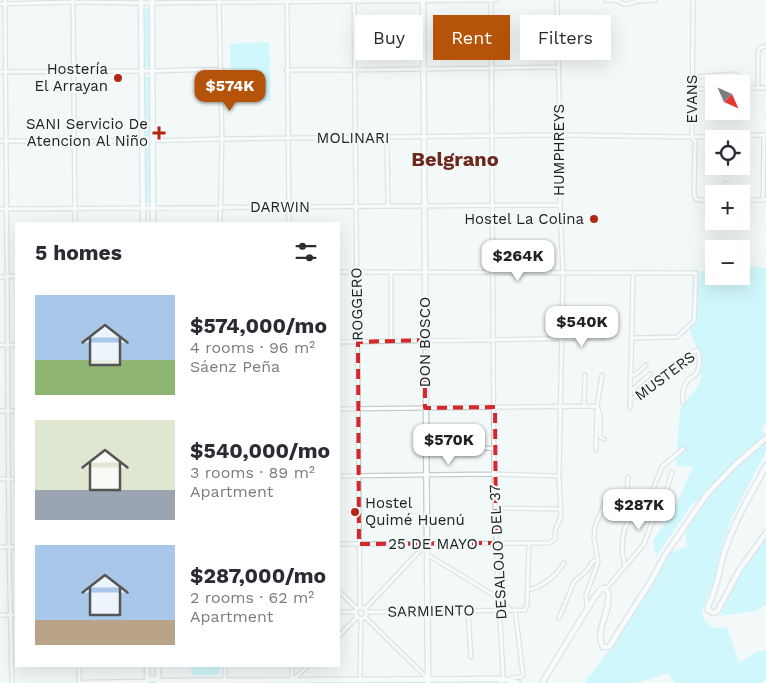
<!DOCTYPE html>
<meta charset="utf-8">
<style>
body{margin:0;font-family:"Work Sans",sans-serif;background:#f7f7f7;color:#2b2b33;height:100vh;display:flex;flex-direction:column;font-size:19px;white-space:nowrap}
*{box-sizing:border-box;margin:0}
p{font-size:16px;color:#7c7c81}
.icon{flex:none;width:28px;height:28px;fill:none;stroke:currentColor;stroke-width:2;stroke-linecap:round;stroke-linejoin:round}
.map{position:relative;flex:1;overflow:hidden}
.sheet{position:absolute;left:15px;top:222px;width:325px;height:445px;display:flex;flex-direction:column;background:#fff;border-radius:0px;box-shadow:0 5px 20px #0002}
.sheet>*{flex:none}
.guide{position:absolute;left:355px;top:15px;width:335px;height:45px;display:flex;gap:10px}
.needle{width:32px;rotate:135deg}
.tools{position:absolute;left:705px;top:75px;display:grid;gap:10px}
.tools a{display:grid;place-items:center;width:45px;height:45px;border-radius:0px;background:#fff;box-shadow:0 5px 20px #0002;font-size:25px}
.price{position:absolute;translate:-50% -42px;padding:0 11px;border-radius:10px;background:#fff;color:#222;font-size:16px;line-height:32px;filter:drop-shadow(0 1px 2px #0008)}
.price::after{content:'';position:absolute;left:50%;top:30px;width:15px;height:11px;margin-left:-8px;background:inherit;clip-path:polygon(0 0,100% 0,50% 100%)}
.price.active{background:#b45309;color:#fff}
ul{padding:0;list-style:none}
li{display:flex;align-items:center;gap:15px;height:125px;padding:0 20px}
li span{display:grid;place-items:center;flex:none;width:140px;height:100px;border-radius:0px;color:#555}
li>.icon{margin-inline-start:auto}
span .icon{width:60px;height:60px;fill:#fffc;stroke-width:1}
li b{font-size:21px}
h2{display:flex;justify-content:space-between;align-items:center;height:60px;padding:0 20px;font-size:21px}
.tag{padding:0 18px;border-radius:0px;background:#fff;box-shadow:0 5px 20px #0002;font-size:18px;line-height:45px}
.tag.active{background:#b45309;color:#fff}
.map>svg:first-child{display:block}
</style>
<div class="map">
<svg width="766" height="683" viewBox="0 0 766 683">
<rect width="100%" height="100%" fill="#f3f8f9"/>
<path fill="#a7f8ff" d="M144,8H150L151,67H144Z
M269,42L271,101L231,102L230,44Z
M143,77H150V136H144Z
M150,144V203H144L143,145Z
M741,265L766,268V422L761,431L766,433V451L731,519L720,552L715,577L702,611L704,619L713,628L727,627L739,663L754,653L766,650V680L762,683H675L668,673L636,683H584L619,637L645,590L670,552L687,547L685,529L712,493L692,504L656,557L653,540L673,512L693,467L676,465L680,409L700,384L701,374L696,346L690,331L701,271L714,272V276H741Z
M766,537V605L756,611L720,616L743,567Z
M191,666H220V675H192Z"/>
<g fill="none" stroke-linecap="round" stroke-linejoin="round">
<defs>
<path id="minor" d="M5,0L9,547L12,683
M73,0L75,224
M219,0L222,139L220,224
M354,0L360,607
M491,0L494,474L496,543L503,675L501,683
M606,0L619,1L623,4H628L638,1L655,0
M693,0L692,137L695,142L694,193L695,198L699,200H714
M287,1L289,224
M0,4L73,2L141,3L497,0
M286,70H355L558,67
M0,72L151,71L221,69
M693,77L736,74
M741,88H766
M758,88V51L760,48L766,46
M693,89H714
M200,95V69
M387,138L388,206
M0,141H142L222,139L560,135L692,137L766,135
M726,183L727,194
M741,200H766
M763,200L764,135
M0,209L560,205
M339,272L696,273L694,321L677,337L631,338
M391,272V341
M0,277L16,276
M339,342L602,338
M0,345H16
M602,375L597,406L600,414V437L604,439
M630,376L636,374L646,365
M630,392L650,374
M630,401L651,383L672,367L681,363L692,352L698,350C700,355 700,369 696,374C693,378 693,375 689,379C683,384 682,396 683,403
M584,406L585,375
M630,408C631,395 629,384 631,370L633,273
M339,409L597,406L596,450
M0,411H16
M458,449L495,448
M339,476L494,474L559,476
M0,479H16
M495,508L560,509
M555,539V531L561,516L559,476L563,274L560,205V135L557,0
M339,544L549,543L555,539
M0,547H16
M428,555L500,599L510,609
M625,567L622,551L623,536L625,528L633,513L649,499L662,467L683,449
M606,589L644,544L651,525L665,495L672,472
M528,590C544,586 555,577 564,563
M339,591L357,609
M587,607L586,595L598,562L594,538L595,526L605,503L627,490L628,477
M355.5 613a5.5 5.5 0 1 1 11 0a5.5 5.5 0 1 1-11 0Z
M365,609L426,544
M468,611L471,657
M339,612H355
M367,612L525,610L527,605L529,543
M0,615H16
M365,617L429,680
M559,618L574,582L587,570L593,561L598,559
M339,636L357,617
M79,666V683
M292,666V683
M294,679L308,666
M360,680L361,619
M508,680L511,678L520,677L523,675L515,610
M225,683V666"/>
<path id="tertiary" d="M423,0L428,683
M766,466C752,492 736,518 726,547C719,567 718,588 708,606V610L714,613L718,610L740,569L766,533
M159,681L502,679L518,683
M542,683L594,598L601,589L604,588L608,592C612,610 594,630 603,647H609L651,581L665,555L707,494L736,464L766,438"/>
<path id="secondary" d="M141,0L143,224
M152,0L153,224
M147,666V681
M158,681V666
M83,683L147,682
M146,683L150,679H154L160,683"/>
</defs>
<use href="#minor" stroke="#c5cbcb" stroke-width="5.5"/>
<use href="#tertiary" stroke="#c5cbcb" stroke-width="7"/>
<use href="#secondary" stroke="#c5cbcb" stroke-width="7"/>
<use href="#minor" stroke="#fff" stroke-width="3"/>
<use href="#tertiary" stroke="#fff" stroke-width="4.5"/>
<use href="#secondary" stroke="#fff" stroke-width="4.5"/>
</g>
<path d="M0 0H766V683H0ZM425,340V408L495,407L496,543L359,544L358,342Z" fill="#f3f8f9" fill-opacity=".55" fill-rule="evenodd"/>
<path fill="none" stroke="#d62828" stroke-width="4" stroke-dasharray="10 6" stroke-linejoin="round" d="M425,340V408L495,407L496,543L359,544L358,342Z"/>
<g fill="#b32612" stroke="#f3f8f9" stroke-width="2">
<circle cx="118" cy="78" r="5"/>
<path d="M156.5 125.5h5v5h5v5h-5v5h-5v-5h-5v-5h5z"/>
<circle cx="594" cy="219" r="5"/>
<circle cx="355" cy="512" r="5"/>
</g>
<g text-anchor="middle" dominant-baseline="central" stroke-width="4.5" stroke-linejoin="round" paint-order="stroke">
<g font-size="15" fill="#212323" stroke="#f3f8f9" text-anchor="end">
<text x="108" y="69">Hostería<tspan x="108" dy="17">El Arrayan</tspan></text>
<text x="148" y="124">SANI Servicio De<tspan x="148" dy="17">Atencion Al Niño</tspan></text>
<text x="584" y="219">Hostel La Colina</text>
<text x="365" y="503" text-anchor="start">Hostel<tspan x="365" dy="17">Quimé Huenú</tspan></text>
</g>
<g font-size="15" fill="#212323" stroke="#f3f8f9">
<text transform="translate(692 99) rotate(-90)">EVANS</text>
<text x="353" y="138">MOLINARI</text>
<text transform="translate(559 150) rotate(-90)">HUMPHREYS</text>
<text x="280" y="207">DARWIN</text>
<text transform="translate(357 304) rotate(-91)">ROGGERO</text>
<text transform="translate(425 342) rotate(-90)">DON BOSCO</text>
<text transform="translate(665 376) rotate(-37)">MUSTERS</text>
<text x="433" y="544">25 DE MAYO</text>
<text transform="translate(498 552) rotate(-93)">DESALOJO DEL 37</text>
<text transform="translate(431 611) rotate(-1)">SARMIENTO</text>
</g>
<g font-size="20" font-weight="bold" fill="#6d291e" stroke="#f3f8f9">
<text x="455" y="159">Belgrano</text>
</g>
</g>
</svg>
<div class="tools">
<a><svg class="needle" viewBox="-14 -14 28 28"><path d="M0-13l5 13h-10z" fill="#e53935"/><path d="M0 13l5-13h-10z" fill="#7c7c81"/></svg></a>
<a><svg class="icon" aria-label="locate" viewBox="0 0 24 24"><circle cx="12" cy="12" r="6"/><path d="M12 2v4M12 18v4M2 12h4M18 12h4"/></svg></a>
<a>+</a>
<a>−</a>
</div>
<b class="price active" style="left:230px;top:112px">$574K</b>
<b class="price" style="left:518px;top:282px">$264K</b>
<b class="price" style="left:582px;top:348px">$540K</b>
<b class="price" style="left:449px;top:466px">$570K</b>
<b class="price" style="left:639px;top:531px">$287K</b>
<div class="guide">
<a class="tag">Buy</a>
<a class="tag active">Rent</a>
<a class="tag">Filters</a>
</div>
<section class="sheet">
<h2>5 homes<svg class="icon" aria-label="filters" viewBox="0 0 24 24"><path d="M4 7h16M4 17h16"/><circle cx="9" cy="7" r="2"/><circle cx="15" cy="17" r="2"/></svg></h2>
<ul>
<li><span style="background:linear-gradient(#a9c7e8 65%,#8fb573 0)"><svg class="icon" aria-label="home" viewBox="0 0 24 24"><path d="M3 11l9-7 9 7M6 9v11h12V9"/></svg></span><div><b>$574,000/mo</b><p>4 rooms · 96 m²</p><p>Sáenz Peña</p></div></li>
<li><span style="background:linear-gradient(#dfe7d0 70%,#9aa5b1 0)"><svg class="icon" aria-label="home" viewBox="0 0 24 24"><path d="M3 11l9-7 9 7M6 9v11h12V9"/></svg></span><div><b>$540,000/mo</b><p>3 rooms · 89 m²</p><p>Apartment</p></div></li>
<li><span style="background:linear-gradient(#a9c7e8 75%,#b9a48a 0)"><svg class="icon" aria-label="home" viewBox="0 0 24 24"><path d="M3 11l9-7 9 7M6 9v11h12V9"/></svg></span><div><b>$287,000/mo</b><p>2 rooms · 62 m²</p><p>Apartment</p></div></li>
</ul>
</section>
</div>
